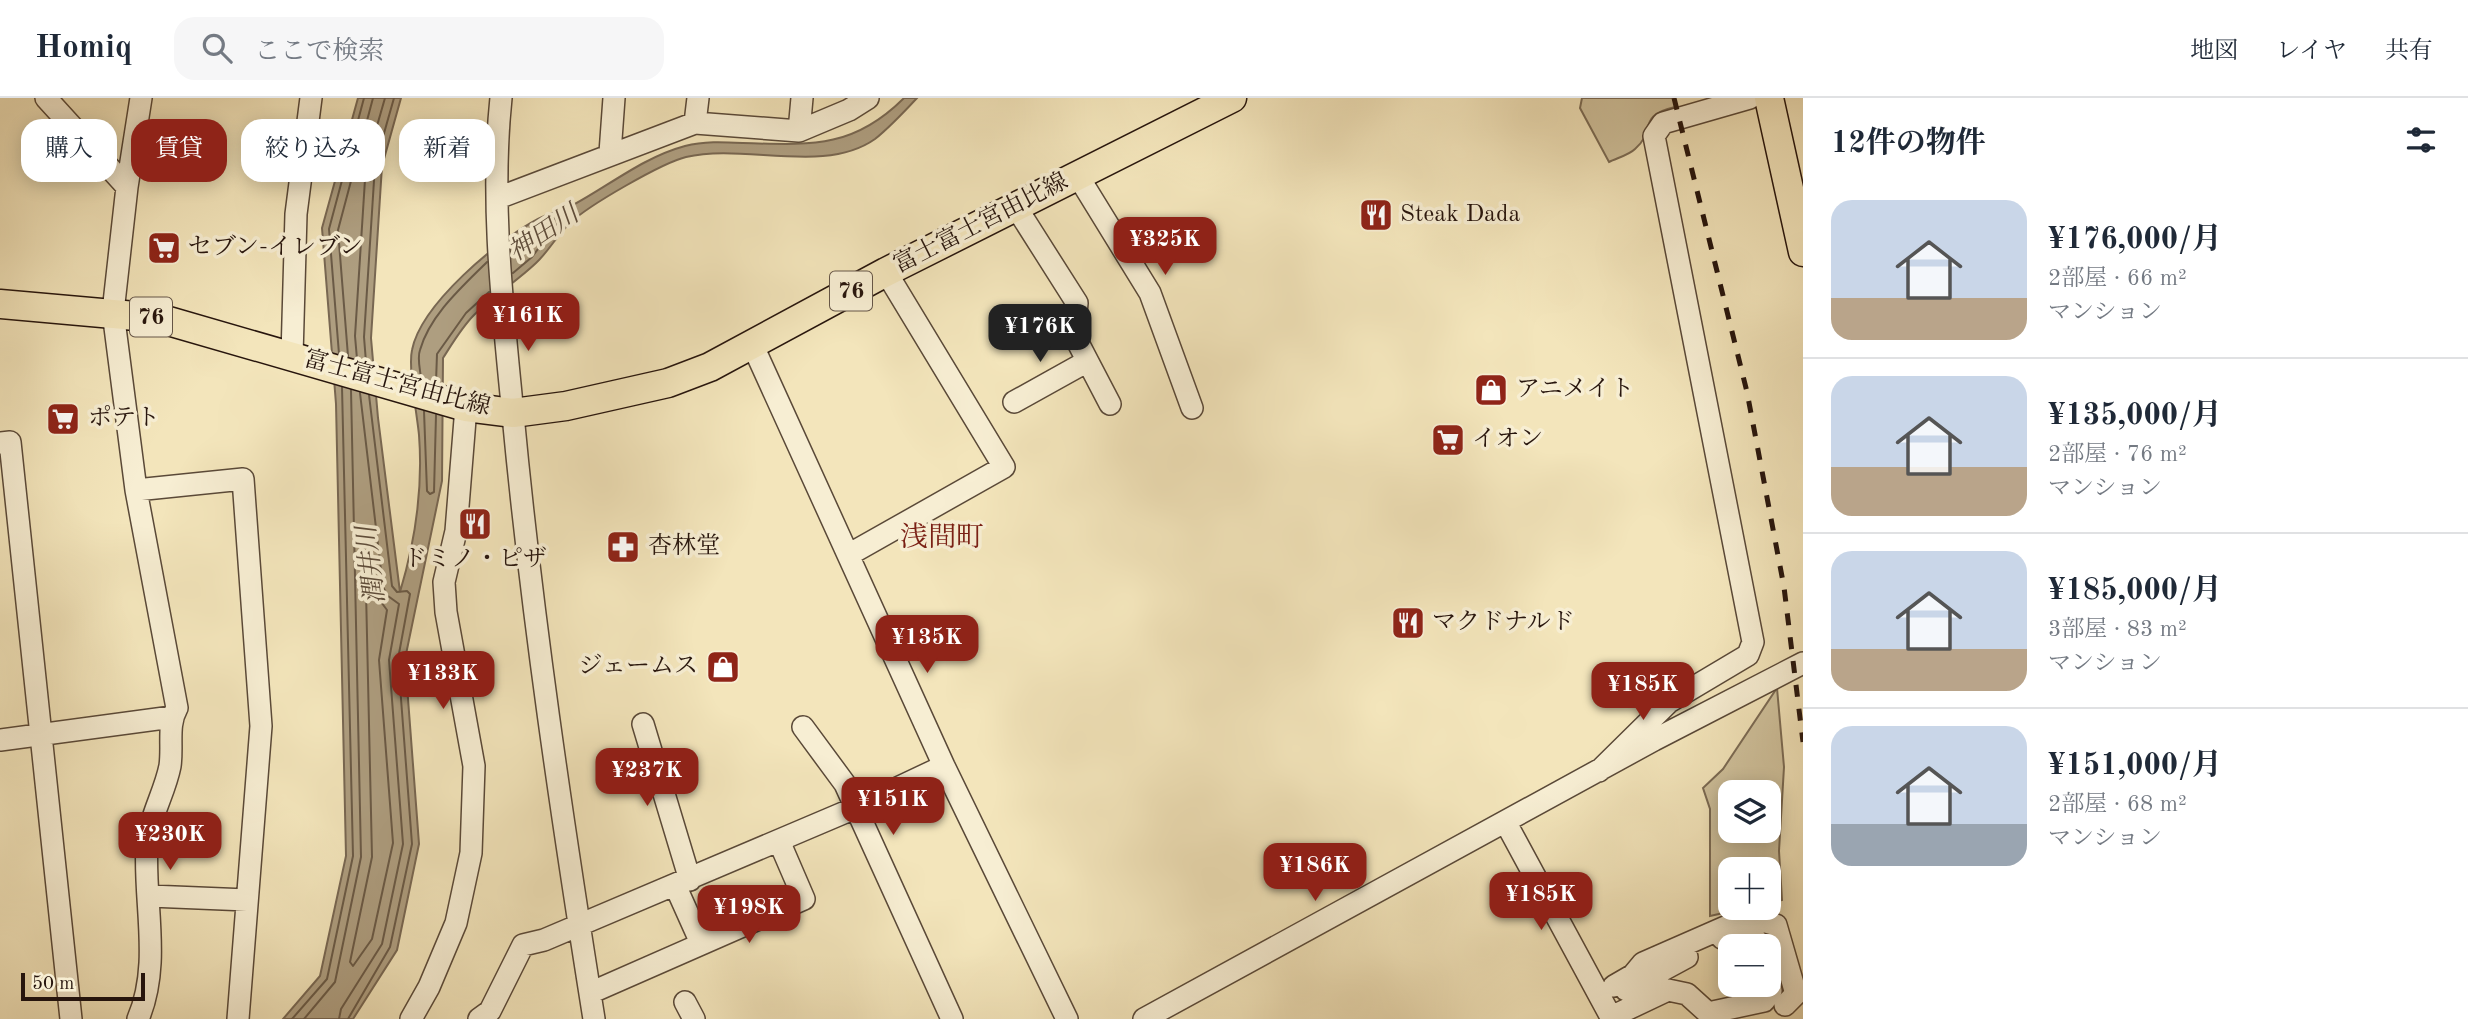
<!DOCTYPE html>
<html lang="ja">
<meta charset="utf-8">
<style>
body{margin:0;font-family:"Old Standard TT","Noto Serif JP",serif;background:#f6f6f7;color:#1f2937;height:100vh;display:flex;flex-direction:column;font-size:26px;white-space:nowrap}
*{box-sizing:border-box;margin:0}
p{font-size:23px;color:#747a83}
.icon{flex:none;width:38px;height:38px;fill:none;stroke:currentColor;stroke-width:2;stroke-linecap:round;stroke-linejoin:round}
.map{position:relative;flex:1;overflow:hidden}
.details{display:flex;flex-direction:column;background:#fff;width:665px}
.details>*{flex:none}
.banner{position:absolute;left:21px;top:21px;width:665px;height:63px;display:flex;gap:14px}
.tools{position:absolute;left:1718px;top:682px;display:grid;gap:14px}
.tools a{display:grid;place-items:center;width:63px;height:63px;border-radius:14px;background:#fff;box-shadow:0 4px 18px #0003;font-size:35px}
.scale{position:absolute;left:21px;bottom:18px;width:124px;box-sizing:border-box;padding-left:7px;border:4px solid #27150d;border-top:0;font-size:19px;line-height:24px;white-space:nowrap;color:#27150d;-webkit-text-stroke:5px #f7eed3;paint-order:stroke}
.price{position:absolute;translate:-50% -60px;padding:0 16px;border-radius:14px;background:#8f2418;color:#fff;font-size:23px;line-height:46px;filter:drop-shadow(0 2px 4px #0008)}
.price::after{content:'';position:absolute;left:50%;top:42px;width:21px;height:16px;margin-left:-10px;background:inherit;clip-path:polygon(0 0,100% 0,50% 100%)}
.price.on{background:#222;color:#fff}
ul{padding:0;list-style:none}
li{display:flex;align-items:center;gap:21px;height:175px;padding:0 28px}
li+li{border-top:2px solid #e0e1e3}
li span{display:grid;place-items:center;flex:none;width:196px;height:140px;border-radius:21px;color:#555}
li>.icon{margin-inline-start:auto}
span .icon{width:84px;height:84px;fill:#fffc;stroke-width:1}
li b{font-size:30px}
h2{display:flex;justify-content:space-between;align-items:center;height:84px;padding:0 28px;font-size:30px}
.pill{padding:0 24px;border-radius:21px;background:#fff;box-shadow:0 4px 18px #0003;font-size:24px;line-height:63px}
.pill.on{background:#8f2418;color:#fff}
header{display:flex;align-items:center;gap:42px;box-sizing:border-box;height:98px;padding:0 35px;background:#fff;border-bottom:2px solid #e0e1e3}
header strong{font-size:33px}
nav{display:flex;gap:38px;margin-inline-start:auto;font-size:24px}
.search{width:490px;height:63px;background:#f6f6f7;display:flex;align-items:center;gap:18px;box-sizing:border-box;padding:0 24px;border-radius:21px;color:#747a83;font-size:26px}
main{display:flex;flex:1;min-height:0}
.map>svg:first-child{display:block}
</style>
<header>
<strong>Homiq</strong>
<div class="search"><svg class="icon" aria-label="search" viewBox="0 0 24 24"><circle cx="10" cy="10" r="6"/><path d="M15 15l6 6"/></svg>ここで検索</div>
<nav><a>地図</a><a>レイヤ</a><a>共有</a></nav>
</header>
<main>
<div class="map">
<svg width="1803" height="921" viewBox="0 0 1803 921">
<rect width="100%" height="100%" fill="#f3e5bb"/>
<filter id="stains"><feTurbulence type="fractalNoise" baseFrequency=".00286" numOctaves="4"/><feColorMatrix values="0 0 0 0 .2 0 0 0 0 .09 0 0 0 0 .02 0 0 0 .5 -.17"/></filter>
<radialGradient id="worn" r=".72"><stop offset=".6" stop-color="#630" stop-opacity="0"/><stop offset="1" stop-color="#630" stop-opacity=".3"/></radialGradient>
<path fill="#d0c29d" stroke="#7c6c55" stroke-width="2" fill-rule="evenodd" d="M1582,0H1674L1675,9C1636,18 1657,32 1635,51C1629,57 1617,60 1609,64L1580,10Z
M1777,590L1784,669L1779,753L1782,802L1769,805V772H1731V810H1746L1710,818V711L1703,690L1723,671ZM1731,695H1769V733H1731Z"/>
<path fill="#ae9e80" stroke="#786752" stroke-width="2" d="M358,0H401L382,68L371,240L378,320L400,494C415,444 423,389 419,337C417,316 408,270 412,252C421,206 498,142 538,121C549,115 562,113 573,107C610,87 644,59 685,48C704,43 723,44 743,45C810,47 853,51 904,0H917C904,14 890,29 875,41C824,77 744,45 686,59C662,65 589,107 570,125C557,137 549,153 536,165C516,184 493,198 474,217C462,229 452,246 443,260L442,383L405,561L419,746L397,852L353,921H283L320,878L346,758L336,306L322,130Z"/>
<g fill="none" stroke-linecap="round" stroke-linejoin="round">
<path stroke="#6a5a46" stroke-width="2" d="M511,148L542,127L555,121L559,123L532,159L513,175
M339,256L329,131L364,0
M348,258L338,132L373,0
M357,261L355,238L366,66L385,0
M366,264L364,239L375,67L394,0
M421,280C420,271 417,260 420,252C430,217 462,189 487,164
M436,284L437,256L466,215L489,194
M424,313L427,393L430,396L434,394L436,317
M370,489L387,512L379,562L393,745L372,841L353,868L350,864L372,759L366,493Z
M292,921L327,881L353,758L342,289
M304,921L335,884L361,759L351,292
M339,921L341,911L382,846L403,746L389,562L399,506L388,498L383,489L360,295
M348,921L390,849L412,746L398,561L410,496L407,493L397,494L392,488L369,297"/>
<defs>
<path id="minor" d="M46,0L127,89
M501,0C490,105 503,212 513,317C532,519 562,720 594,921
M695,25L698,0
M799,33L802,0
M610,55L614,0
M1078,78L1150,195L1192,310
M498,100L695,25L799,33L849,12L868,0
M1016,109L1077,205L1074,237L1110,306
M753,248L944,668L1067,921
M292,258L296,116L311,0
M1014,304L1086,264
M0,345L10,344L71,921
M136,392L243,381L261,628L238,921
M850,456L1004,369L886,174
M643,626L690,782
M803,629L845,686L952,921
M0,642L172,619
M1599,673L1669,604L1748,557L1753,544L1654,38L1663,25L1750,0
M1506,725L1612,921
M675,787L701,845
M150,798L247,802
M1722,840L1748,834L1763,849
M1614,888L1633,877L1643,865L1748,819L1776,827L1796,896L1785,907
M1626,892L1687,859
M590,895L804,801L779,743
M685,904L694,921
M1611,919L1668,892L1687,896L1708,915L1764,903L1771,893L1769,882
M138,921C162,865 143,803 147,745C150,718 165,694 170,668C173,648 167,627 177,610L136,392L113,214L127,89L141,0
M411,921L429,889L456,825L471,755L474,668L446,514L444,484L456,433L466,309
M479,921L490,913L523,847L544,842L855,710L944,668
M1144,921L1654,642L1803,565"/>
<path id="major" d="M1769,0L1803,154
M0,206L158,220L466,309L513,315L566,308L668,285L710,269L886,174L1232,0"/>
</defs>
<use href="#minor" stroke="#5a4938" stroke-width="24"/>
<use href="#major" stroke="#27150d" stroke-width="31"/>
<use href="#minor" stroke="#f7eed3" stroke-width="21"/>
<use href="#major" stroke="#f3e5bb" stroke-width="28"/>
<path stroke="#27150d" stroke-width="5" stroke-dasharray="12 12" stroke-linecap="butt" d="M1674,0L1747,294L1784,489L1803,644"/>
</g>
<defs>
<symbol id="restaurant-square" viewBox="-11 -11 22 22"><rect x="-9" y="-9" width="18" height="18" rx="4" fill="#8f2418" stroke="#f7eed3"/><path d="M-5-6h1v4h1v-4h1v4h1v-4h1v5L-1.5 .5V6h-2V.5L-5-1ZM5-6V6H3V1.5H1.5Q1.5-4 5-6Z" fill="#fff"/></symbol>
<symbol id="supermarket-square" viewBox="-11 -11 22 22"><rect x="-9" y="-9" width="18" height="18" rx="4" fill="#8f2418" stroke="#f7eed3"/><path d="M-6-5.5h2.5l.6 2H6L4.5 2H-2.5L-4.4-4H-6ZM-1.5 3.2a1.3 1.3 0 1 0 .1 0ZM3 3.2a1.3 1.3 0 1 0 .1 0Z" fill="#fff"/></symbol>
<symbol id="shop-square" viewBox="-11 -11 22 22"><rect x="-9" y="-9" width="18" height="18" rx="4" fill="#8f2418" stroke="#f7eed3"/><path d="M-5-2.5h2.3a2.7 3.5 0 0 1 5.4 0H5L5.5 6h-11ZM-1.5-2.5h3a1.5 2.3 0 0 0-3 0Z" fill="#fff"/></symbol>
<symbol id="pharmacy-square" viewBox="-11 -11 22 22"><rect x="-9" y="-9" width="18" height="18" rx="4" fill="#8f2418" stroke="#f7eed3"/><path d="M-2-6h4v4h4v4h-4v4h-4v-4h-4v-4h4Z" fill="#fff"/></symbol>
</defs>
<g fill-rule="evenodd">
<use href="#restaurant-square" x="1357" y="98" width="38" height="38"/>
<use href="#supermarket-square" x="145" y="131" width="38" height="38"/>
<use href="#shop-square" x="1472" y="273" width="38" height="38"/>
<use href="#supermarket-square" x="44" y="302" width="38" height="38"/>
<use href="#supermarket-square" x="1429" y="323" width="38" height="38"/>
<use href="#restaurant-square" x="456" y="407" width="38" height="38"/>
<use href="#pharmacy-square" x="604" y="430" width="38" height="38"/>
<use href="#restaurant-square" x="1389" y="506" width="38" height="38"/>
<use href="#shop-square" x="704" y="550" width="38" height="38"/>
</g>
<g text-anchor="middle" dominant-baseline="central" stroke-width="7" stroke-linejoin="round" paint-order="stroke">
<g fill="#f7eed3" stroke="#655648" stroke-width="2">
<rect x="830" y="173.5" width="42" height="39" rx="5"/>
<rect x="130" y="199.5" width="42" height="39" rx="5"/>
</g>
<g font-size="23" font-weight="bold" fill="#27150d">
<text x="851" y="193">76</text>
<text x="151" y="219">76</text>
</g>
<g font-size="24" fill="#27150d" stroke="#f7eed3" text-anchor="start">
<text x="1400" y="117">Steak Dada</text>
<text x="188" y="150">セブン-イレブン</text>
<text x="1516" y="292">アニメイト</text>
<text x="88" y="321">ポテト</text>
<text x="1472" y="342">イオン</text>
<text x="648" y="449">杏林堂</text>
<text x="475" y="462" text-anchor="middle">ドミノ・ピザ</text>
<text x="1432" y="525">マクドナルド</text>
<text x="698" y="569" text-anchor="end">ジェームス</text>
</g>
<g font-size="24" fill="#27150d" stroke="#f7eed3">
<text transform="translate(981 126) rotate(-27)">富士富士宮由比線</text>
<text transform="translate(397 286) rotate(15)">富士富士宮由比線</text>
</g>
<g font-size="26" font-style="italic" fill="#5d4c3b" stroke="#f7eed3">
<text transform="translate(544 136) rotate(-34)">神田川</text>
<text transform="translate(372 467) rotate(-97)">潤井川</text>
</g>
<g font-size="28" fill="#7a1f14" stroke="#f7eed3">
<text x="942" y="441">浅間町</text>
</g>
</g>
<rect width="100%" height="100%" filter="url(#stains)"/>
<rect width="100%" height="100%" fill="url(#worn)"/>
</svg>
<div class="tools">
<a><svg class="icon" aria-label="layers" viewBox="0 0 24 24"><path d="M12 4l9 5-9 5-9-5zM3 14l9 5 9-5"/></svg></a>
<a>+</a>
<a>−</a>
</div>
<div class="scale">50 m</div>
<b class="price" style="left:1165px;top:179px">¥325K</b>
<b class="price" style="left:528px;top:255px">¥161K</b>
<b class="price on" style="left:1040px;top:266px">¥176K</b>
<b class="price" style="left:927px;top:577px">¥135K</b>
<b class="price" style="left:443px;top:613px">¥133K</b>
<b class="price" style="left:1643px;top:624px">¥185K</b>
<b class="price" style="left:647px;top:710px">¥237K</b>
<b class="price" style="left:893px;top:739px">¥151K</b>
<b class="price" style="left:170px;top:774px">¥230K</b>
<b class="price" style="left:1315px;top:805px">¥186K</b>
<b class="price" style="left:1541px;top:834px">¥185K</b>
<b class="price" style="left:749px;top:847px">¥198K</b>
<div class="banner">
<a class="pill">購入</a>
<a class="pill on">賃貸</a>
<a class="pill">絞り込み</a>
<a class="pill">新着</a>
</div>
</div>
<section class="details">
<h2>12件の物件<svg class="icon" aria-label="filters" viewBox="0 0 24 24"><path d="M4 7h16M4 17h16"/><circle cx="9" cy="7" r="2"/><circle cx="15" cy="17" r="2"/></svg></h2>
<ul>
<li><span style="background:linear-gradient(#c9d6e8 70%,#b9a48a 0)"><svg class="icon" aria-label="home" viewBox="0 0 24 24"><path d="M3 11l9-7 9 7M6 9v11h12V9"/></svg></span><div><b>¥176,000/月</b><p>2部屋 · 66 m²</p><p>マンション</p></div></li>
<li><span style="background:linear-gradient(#c9d6e8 65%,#b9a48a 0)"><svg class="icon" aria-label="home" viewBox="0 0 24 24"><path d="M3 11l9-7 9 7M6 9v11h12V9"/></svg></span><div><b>¥135,000/月</b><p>2部屋 · 76 m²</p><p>マンション</p></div></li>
<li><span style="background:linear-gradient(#c9d6e8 70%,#b9a48a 0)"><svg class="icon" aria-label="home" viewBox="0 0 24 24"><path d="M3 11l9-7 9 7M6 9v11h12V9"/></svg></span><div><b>¥185,000/月</b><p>3部屋 · 83 m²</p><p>マンション</p></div></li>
<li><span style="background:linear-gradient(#c9d6e8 70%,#9aa5b1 0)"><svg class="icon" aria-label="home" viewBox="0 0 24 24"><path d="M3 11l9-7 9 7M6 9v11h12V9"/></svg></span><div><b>¥151,000/月</b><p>2部屋 · 68 m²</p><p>マンション</p></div></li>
</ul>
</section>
</main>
